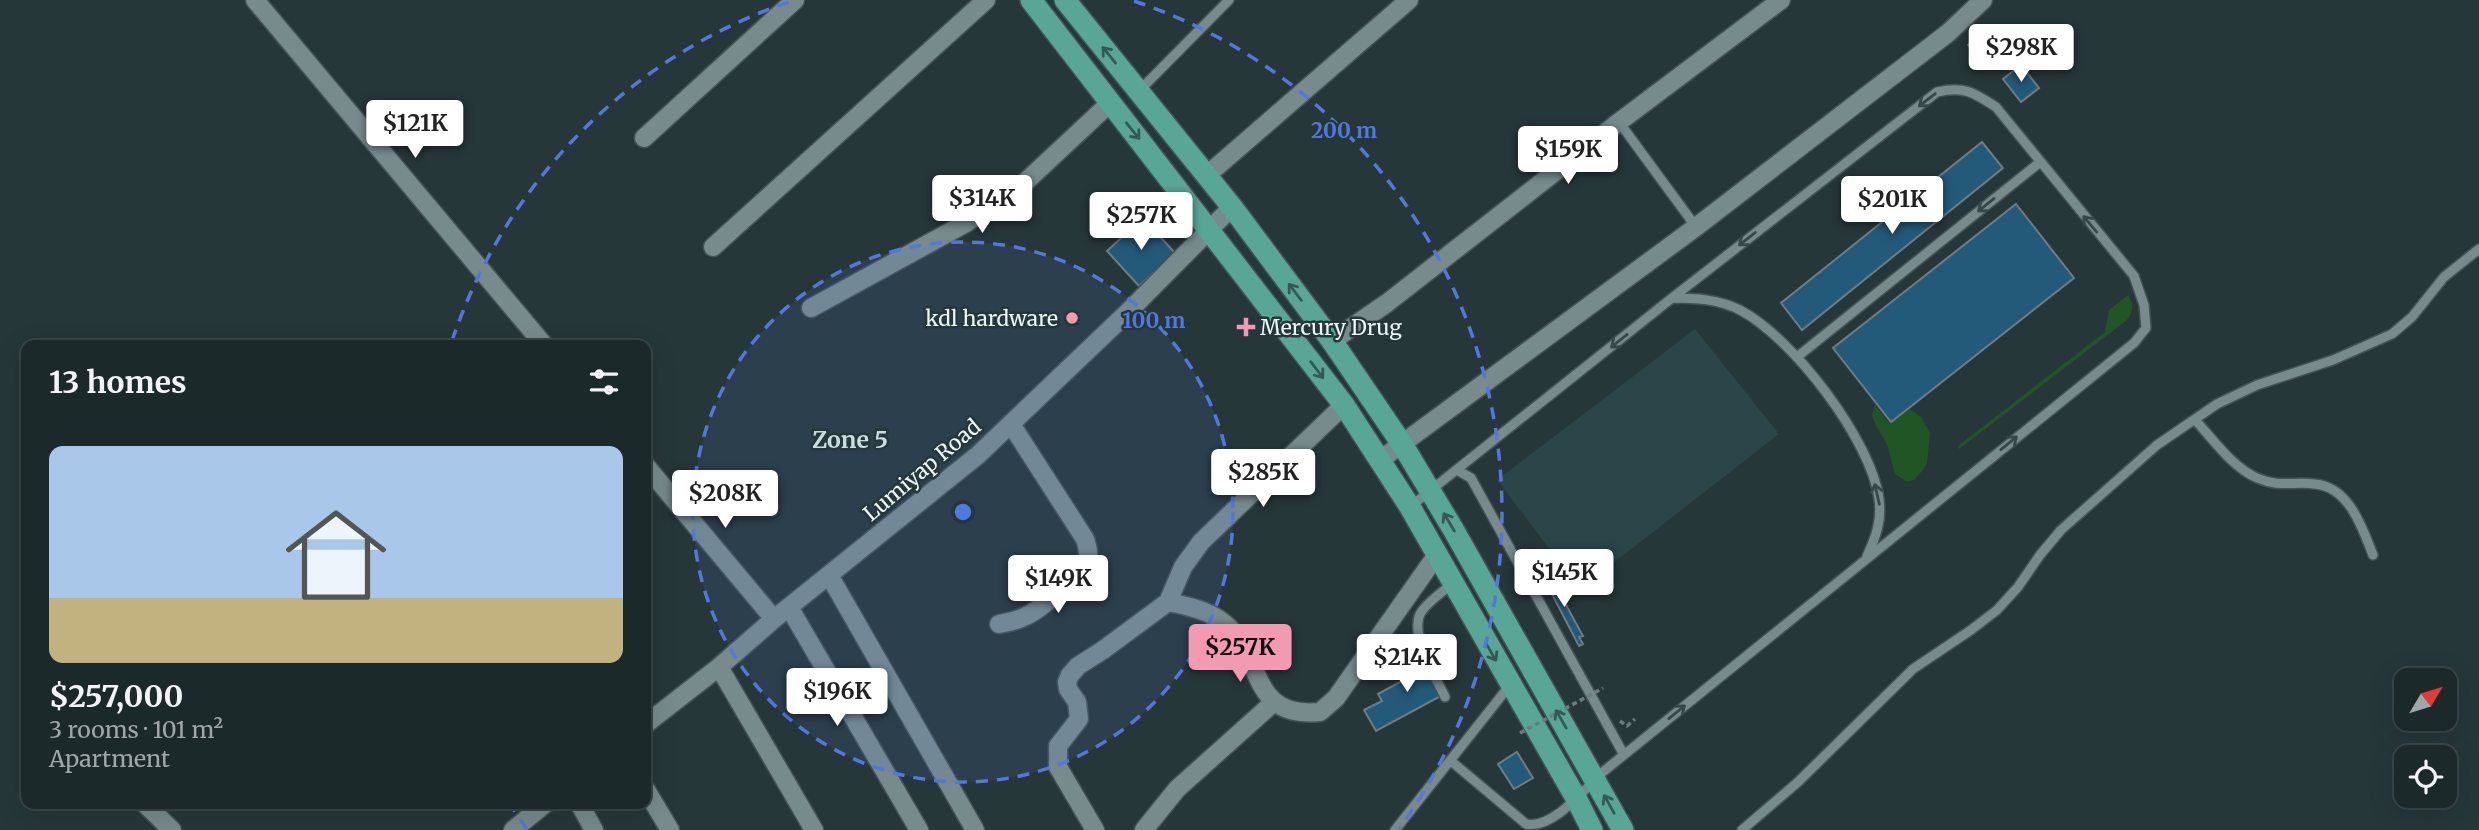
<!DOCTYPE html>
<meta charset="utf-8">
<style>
body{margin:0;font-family:Merriweather,serif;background:#293537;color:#f1f3f6;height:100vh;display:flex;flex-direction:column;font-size:26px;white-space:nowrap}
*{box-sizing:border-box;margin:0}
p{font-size:23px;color:#a0a6a9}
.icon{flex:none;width:38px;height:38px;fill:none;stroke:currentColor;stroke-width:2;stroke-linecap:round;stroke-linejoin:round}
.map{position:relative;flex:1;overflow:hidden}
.panel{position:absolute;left:21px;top:340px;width:630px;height:469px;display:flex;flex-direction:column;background:#1c292b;border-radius:14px;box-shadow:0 7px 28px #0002,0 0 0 2px #3a4547}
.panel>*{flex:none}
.needle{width:46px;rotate:52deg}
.tools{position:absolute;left:2394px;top:668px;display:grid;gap:14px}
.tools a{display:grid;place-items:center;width:63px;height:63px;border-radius:14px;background:#1c292b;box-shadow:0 7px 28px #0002,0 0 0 2px #3a4547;font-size:35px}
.price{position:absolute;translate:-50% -60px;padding:0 16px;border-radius:7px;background:#fff;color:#222;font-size:23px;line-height:46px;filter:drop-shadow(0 2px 4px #0008)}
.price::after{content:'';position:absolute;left:50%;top:42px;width:21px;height:16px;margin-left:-10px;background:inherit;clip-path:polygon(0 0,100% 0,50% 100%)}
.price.on{background:#f19ab1;color:#111}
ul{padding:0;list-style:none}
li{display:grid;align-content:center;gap:14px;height:371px;padding:0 28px}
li+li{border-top:2px solid #3a4547}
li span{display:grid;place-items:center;height:217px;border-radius:14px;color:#555}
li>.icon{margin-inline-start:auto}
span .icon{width:126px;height:126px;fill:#fffc;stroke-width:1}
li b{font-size:30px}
h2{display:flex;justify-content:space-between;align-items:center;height:84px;padding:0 28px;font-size:30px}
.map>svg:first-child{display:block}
</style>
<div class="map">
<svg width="2479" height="830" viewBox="0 0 2479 830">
<rect width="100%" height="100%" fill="#263739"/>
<path fill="#2b4548" d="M1695,329L1779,434L1580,589L1497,480Z"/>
<path fill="#225526" d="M2128,295C2134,304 2133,312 2127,320L1959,449L1958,446L2105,332L2109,310Z
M1875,405L1890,424L1910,409L1921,417L1930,433L1927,463L1923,470L1914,480L1907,482L1895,474L1887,444L1874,422L1872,415Z"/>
<path fill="#235979" stroke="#6e7c86" stroke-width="2" d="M1989,29L2007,51L1985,68L1968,45Z
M2021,65L2039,88L2021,102L2003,79Z
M1982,142L2003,168L1802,330L1781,303Z
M2016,204L2074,278L1891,422L1833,348Z
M1143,218L1175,253L1139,286L1107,251Z
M1548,572L1583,636L1579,637L1583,644L1579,646L1542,575Z
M1428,656L1448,692L1376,731L1364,710L1382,701L1378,694L1402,681L1397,672Z
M1517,752L1533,778L1514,789L1498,764Z"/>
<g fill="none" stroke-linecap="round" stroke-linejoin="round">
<defs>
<path id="service" d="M1139,91L1229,0
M1619,122L1696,227
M1672,298C1695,298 1718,299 1740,310C1793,338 1871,440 1879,499C1882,520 1876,537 1867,556
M1797,357L2039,163
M2195,420C2213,439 2232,467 2257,478C2281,488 2292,481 2315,484C2349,487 2362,527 2373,555
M1457,470L1471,478L1624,755
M1411,506L1672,298L1937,92C1964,86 1973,92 1996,107L2134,276L2144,305L2146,328L2134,343L1604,771C1585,788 1553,830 1526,824L1451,761
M1445,697C1436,678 1410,635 1420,614C1426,603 1442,592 1452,584
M1395,830L1510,685
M1742,830L1798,782L1913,669L1971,630L1997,610L2018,587L2040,555L2061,530L2157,445L2217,404L2257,385L2333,360L2392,334L2412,317L2444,277L2479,249"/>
<path id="minor" d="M255,0L544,345
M644,138L795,0
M1206,176L1409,0
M713,247L986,0
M811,308L966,223L1020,187L1110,103
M1332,341L1387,303L1619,122L1781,0
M1380,460L1696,227L1948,33L1983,0
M646,466L774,619
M829,575L975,830
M1168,602L1183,567L1201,542L1344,405
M789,607L919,830
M999,624C1009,622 1017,621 1026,616C1039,610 1083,574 1087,561C1090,553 1087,546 1085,539L1011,424
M719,667L814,830
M646,724L719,667L774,619L978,455L1129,311L1232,207
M646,790L670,830
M144,803L172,830
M579,803L594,830
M513,830L546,803
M1095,830L1058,767V746L1079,719L1077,702L1068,689L1067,682L1070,675L1078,666L1103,650L1168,602C1187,606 1208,610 1224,623C1265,657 1248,719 1320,712L1336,698L1436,556
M1144,830L1177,789L1273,703"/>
<path id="trunk" d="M1031,0L1344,405L1410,507L1576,798L1592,830
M1065,0L1232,207L1332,341L1402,444L1453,529L1623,830"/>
</defs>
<use href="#service" stroke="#445254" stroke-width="12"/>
<use href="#minor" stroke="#445254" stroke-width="21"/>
<use href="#trunk" stroke="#445254" stroke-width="24"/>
<path stroke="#6d7c7d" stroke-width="3.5" stroke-dasharray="5 3.5" stroke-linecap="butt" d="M1620,721L1627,726L1635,719"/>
<use href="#service" stroke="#778a8c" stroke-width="9"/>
<use href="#minor" stroke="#778a8c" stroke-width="18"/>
<use href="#trunk" stroke="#58a796" stroke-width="21"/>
<path stroke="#6d7c7d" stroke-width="3.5" stroke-dasharray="5 3.5" stroke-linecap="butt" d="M1520,733L1603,688"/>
</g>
<defs><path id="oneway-shaft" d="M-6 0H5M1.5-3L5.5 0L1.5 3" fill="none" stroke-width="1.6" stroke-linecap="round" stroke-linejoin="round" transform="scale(1.75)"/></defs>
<g stroke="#355955">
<use href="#oneway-shaft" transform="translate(1109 55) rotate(-129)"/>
<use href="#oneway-shaft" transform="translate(1133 131) rotate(51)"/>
<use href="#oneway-shaft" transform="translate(1295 292) rotate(-127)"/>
<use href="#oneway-shaft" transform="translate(1317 370) rotate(53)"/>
<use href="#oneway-shaft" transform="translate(1449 522) rotate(-121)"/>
<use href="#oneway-shaft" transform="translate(1491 652) rotate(60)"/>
<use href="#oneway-shaft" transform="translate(1561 719) rotate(-120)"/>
<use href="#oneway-shaft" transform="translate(1609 804) rotate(-119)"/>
</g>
<g stroke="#36484a">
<use href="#oneway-shaft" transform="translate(1927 100) rotate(142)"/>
<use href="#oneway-shaft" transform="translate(1986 205) rotate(141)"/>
<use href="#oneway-shaft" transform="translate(2090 224) rotate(-130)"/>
<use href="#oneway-shaft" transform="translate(1747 239) rotate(142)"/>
<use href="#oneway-shaft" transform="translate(1619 341) rotate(141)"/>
<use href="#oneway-shaft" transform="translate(2009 443) rotate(-39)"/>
<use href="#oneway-shaft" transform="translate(1877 494) rotate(-103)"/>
<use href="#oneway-shaft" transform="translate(1677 712) rotate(-39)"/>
</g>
<circle cx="963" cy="512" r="270" fill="#5178e0" fill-opacity=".12"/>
<g fill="none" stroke="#5178e0" stroke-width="3.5" stroke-dasharray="12 9">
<circle cx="963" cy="512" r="270"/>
<path d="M527 829A539 539 0 0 1 511 806M452 341A539 539 0 0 1 792 1M1134 1A539 539 0 0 1 1399 829"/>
</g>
<g fill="#f19ab1" stroke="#263739" stroke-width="2.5">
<circle cx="1072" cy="318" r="7"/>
<path d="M1242.5 316.5h7v7h7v7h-7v7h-7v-7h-7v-7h7z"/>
</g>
<g text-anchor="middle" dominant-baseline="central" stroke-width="5" stroke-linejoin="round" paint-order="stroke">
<g font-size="21" fill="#edf7f8" stroke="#263739" text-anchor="end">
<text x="1058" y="318">kdl hardware</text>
<text x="1260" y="327" text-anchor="start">Mercury Drug</text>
</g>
<g font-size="21" fill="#edf7f8" stroke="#263739">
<text transform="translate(922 470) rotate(-40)">Lumiyap Road</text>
</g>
<g font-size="23" font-weight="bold" fill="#c9dde0" stroke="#263739">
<text x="850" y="439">Zone 5</text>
</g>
</g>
<circle cx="963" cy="512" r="10" fill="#5178e0" stroke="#263739" stroke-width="3.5"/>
<g font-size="21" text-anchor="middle" font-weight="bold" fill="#5178e0" stroke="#263739" stroke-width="5" stroke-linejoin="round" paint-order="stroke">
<text x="1344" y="138">200 m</text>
<text x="1154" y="328">100 m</text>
</g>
</svg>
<div class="tools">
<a><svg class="needle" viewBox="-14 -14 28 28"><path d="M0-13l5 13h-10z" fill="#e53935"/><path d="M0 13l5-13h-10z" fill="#a0a6a9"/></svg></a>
<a><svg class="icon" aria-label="locate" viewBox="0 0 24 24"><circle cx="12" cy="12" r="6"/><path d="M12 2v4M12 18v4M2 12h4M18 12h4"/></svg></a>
</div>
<b class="price" style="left:2021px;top:84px">$298K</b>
<b class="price" style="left:415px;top:160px">$121K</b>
<b class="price" style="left:1568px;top:186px">$159K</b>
<b class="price" style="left:982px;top:235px">$314K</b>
<b class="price" style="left:1892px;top:236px">$201K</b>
<b class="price" style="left:1141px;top:252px">$257K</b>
<b class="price" style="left:1263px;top:509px">$285K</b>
<b class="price" style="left:725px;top:530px">$208K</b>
<b class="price" style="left:1564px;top:609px">$145K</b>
<b class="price" style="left:1058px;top:615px">$149K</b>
<b class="price on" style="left:1240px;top:684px">$257K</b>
<b class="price" style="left:1407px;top:694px">$214K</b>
<b class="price" style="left:837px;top:728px">$196K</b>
<section class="panel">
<h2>13 homes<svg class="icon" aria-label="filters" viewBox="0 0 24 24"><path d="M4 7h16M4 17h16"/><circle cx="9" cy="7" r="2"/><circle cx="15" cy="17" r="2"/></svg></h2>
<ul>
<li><span style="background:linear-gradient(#a9c7e8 70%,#c2b280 0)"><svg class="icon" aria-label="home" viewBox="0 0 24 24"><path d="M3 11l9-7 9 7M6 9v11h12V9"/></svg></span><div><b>$257,000</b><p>3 rooms · 101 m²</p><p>Apartment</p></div></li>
</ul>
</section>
</div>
